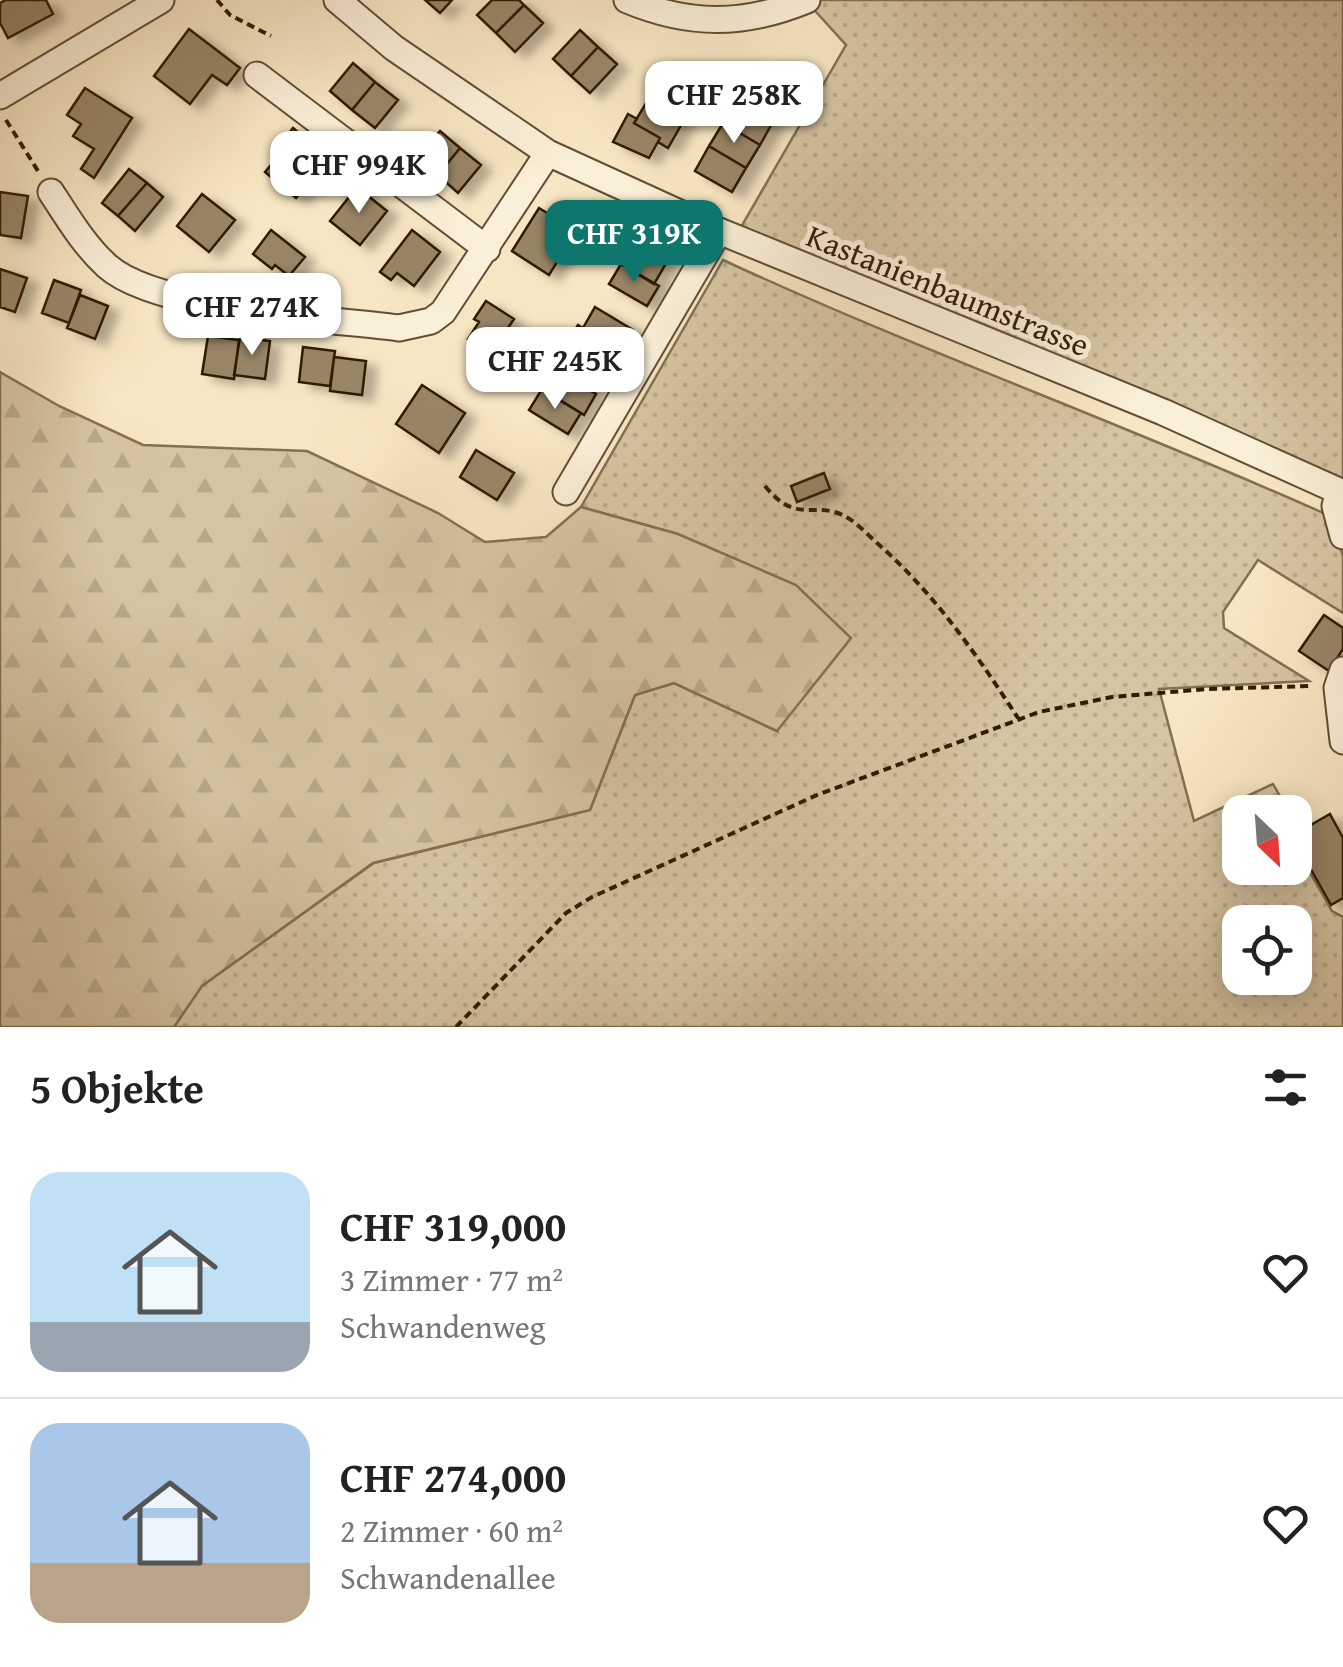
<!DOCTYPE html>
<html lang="de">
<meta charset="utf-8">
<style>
body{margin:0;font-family:"Gentium Book Plus",serif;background:#f6f6f6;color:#222;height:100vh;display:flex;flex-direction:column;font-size:38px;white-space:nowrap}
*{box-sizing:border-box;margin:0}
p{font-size:32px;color:#767676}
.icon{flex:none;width:55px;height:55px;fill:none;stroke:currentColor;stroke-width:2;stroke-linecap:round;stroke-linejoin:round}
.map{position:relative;height:1027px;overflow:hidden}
.side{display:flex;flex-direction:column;background:#fff;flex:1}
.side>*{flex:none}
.needle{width:65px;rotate:155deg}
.controls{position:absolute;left:1222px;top:795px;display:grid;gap:20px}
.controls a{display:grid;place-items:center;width:90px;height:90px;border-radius:20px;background:#fff;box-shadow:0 5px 25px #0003;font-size:50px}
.price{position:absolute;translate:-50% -85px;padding:0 22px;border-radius:20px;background:#fff;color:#222;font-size:32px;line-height:65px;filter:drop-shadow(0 2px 5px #0008)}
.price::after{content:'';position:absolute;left:50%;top:60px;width:30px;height:22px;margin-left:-15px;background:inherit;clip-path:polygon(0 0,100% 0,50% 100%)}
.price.on{background:#0f766e;color:#fff}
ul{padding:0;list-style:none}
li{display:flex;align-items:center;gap:30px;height:250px;padding:0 30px}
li+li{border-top:2px solid #e0e0e0}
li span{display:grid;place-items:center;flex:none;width:280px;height:200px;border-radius:30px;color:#555}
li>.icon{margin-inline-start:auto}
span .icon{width:120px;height:120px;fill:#fffc;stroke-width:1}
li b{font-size:42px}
h2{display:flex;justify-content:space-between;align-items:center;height:120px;padding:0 30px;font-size:42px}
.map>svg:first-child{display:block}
</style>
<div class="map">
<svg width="1343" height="1027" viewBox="0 0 1343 1027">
<defs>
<pattern id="grass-dots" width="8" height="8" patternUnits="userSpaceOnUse" patternTransform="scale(2.5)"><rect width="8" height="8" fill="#d5c4a2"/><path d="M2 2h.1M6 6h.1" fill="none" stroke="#b7a88a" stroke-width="1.8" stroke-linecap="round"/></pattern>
<pattern id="forest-firs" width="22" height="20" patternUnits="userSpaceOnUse" patternTransform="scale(2.5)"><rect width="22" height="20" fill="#d5c4a2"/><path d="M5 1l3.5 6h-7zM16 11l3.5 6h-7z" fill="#b7a88a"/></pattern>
<filter id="shadow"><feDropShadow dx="11" dy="6" stdDeviation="5" flood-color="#0004"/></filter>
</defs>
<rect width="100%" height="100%" fill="#f7e6c3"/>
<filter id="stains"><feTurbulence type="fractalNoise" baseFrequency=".002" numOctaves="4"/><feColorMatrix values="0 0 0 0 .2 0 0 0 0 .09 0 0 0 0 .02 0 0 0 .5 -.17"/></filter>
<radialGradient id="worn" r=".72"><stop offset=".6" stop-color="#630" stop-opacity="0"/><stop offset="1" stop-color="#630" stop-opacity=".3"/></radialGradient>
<path fill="url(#grass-dots)" stroke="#837052" stroke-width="2.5" fill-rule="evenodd" d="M814,0H1343V480L1085,369L740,229L846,45L808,3Z
M723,260C922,352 1130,426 1330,516L1343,556V613L1258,560L1223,612L1224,628L1309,681L1159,689L1194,821L1273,784L1285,805L1283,812H1240V868H1295V846L1332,911L1343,917V1027H174L201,986L374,863L590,810L635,695L674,683L777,731L678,534L581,507ZM1240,922H1295V978H1240Z"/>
<path fill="url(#forest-firs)" stroke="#837052" stroke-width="2.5" d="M0,372L59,406L143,445L307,451L438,513L485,542L546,537L581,507L678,534L796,585L851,638L777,731L674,683L635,695L590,810L373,863L202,986L174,1027H0Z"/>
<path fill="#988566" stroke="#311c01" stroke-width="2.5" filter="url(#shadow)" d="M6,0H46L53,14L8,38L0,23V3Z
M425,0H452L440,13Z
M492,0H519L524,5L496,33L477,15Z
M524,5L543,23L515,52L496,33Z
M189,29L240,68L227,85L212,75L190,104L154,76Z
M580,30L598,47L571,76L553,59Z
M598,47L617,64L590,93L571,76Z
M353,63L375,82L352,110L330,91Z
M375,82L398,100L375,128L352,110Z
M85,88L132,118L94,178L81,169L94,149L73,136L81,124L67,115Z
M738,99L774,120L760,145L723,123Z
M648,100L684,120L668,148L658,142L660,138L634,123Z
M628,114L637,119L634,123L660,138L649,158L613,142Z
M723,123L760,145L746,168L709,146Z
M293,128L329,158L296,198L265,172L282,152L277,148Z
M440,131L460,148L438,175L417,158Z
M709,146L746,168L732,192L695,171Z
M460,148L481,165L458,193L438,175Z
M129,169L147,183L118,216L102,203Z
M147,183L163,197L135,231L118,216Z
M357,187L387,211L360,245L330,221Z
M0,192L28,196L21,238L0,235Z
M202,194L235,220L209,252L177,226Z
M539,208L576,231L549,275L512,251Z
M271,230L305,257L289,276L275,265L272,269L253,254Z
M412,230L440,252L414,286L397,273L391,280L380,272Z
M629,240L667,262L654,284L616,261Z
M621,264L659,286L647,306L609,284Z
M0,269L27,278L15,312L0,307Z
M54,280L81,290L69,323L42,313Z
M80,295L108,306L95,339L67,328Z
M486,301L514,319L491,353L468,339L479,322L474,319Z
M595,307L633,330L621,351L583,328Z
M578,325L616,348L604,367L566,344Z
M208,336L239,340L234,379L202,374Z
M240,337L270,341L265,379L234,375Z
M303,347L335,351L330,386L299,382Z
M334,357L366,361L362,395L330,391Z
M558,371L596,394L584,415L546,392Z
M422,385L465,413L439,453L396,424Z
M542,389L581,413L568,434L529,410Z
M476,450L514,473L497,500L460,477Z
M824,473L830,489L797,502L791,486Z
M1324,615L1343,628V649L1329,671L1299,651Z
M1330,814L1343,838V898L1331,905L1295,841V834Z"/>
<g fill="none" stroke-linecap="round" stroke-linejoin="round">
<defs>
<path id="minor" d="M337,0L394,48L548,153L719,231L1163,412L1343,493
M627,0C689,26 744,26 807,0
M257,75L487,249
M0,96L161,0
M51,192C68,218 84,245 107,266C156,310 329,319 399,328L431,321L443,312L548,153
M1339,491L1335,506L1343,536
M566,492L719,231
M1343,670L1337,688L1343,741"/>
</defs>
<use href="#minor" stroke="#624e32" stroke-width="29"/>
<path stroke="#311c01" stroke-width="4" stroke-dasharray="8 5" stroke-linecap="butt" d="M217,0L230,15L271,36
M6,120L38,171
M765,486C798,527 815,498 848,518C858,524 868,535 877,543C934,593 977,655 1018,718
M456,1027L566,913L592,897L817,795L1039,712L1112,697L1207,689L1312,686"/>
<use href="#minor" stroke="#faefd8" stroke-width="25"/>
</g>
<g text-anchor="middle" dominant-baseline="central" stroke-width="10" stroke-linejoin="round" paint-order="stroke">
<g font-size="32" fill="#311c01" stroke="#faefd8">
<text transform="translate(948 290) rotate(22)">Kastanienbaumstrasse</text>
</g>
</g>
<rect width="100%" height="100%" filter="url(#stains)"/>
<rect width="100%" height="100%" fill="url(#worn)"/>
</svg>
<div class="controls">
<a><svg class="needle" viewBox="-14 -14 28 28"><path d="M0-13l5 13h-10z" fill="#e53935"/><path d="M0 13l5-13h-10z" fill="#767676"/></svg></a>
<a><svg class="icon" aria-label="locate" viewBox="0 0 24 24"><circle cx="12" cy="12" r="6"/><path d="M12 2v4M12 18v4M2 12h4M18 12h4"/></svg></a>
</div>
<b class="price" style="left:734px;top:146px">CHF 258K</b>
<b class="price" style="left:359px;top:216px">CHF 994K</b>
<b class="price on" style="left:634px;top:285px">CHF 319K</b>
<b class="price" style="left:252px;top:358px">CHF 274K</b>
<b class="price" style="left:555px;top:412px">CHF 245K</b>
</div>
<section class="side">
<h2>5 Objekte<svg class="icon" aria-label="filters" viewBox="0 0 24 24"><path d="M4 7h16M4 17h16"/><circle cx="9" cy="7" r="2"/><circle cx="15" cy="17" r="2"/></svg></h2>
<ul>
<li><span style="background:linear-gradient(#bfe0f5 75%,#9aa5b1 0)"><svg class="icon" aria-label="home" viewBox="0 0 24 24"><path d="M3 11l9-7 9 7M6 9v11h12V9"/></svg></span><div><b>CHF 319,000</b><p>3 Zimmer · 77 m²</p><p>Schwandenweg</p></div><svg class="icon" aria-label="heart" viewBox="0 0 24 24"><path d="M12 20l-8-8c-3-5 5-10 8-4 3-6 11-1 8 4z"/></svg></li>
<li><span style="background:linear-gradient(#a9c7e8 70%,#b9a48a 0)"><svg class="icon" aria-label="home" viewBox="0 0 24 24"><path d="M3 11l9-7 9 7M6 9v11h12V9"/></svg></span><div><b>CHF 274,000</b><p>2 Zimmer · 60 m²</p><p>Schwandenallee</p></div><svg class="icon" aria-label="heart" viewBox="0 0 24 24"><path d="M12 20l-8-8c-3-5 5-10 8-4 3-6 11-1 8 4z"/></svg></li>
</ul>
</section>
